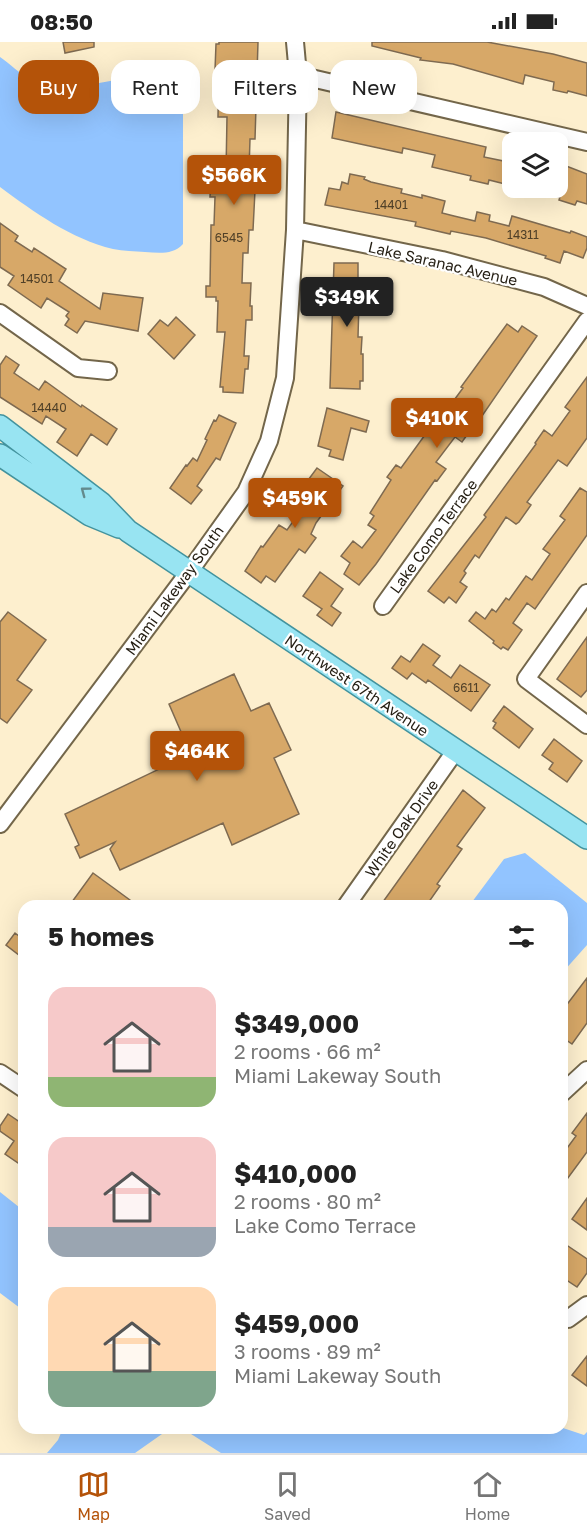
<!DOCTYPE html>
<meta charset="utf-8">
<style>
body{margin:0;font-family:"Golos Text",sans-serif;background:#f2f2f2;color:#222;height:100vh;display:flex;flex-direction:column;font-size:22px;white-space:nowrap}
*{box-sizing:border-box;margin:0}
p{font-size:20px;color:#767676}
.icon{flex:none;width:33px;height:33px;fill:none;stroke:currentColor;stroke-width:2;stroke-linecap:round;stroke-linejoin:round}
.map{position:relative;flex:1;overflow:hidden}
.sheet{position:absolute;left:18px;top:858px;width:550px;height:534px;display:flex;flex-direction:column;background:#fff;border-radius:18px;box-shadow:0 6px 24px #0002}
.sheet>*{flex:none}
.banner{position:absolute;left:18px;top:18px;width:552px;height:54px;display:flex;gap:12px}
.buttons{position:absolute;left:502px;top:90px;display:grid;gap:12px}
.buttons a{display:grid;place-items:center;width:66px;height:66px;border-radius:12px;background:#fff;box-shadow:0 6px 24px #0002;font-size:30px}
.price{position:absolute;translate:-50% -51px;padding:0 14px;border-radius:6px;background:#b45309;color:#fff;font-size:20px;line-height:39px;filter:drop-shadow(0 2px 3px #0008)}
.price::after{content:'';position:absolute;left:50%;top:36px;width:18px;height:14px;margin-left:-9px;background:inherit;clip-path:polygon(0 0,100% 0,50% 100%)}
.price.on{background:#222;color:#fff}
ul{padding:0;list-style:none}
li{display:flex;align-items:center;gap:18px;height:150px;padding:0 30px}
li span{display:grid;place-items:center;flex:none;width:168px;height:120px;border-radius:18px;color:#555}
li>.icon{margin-inline-start:auto}
span .icon{width:72px;height:72px;fill:#fffc;stroke-width:1}
li b{font-size:26px}
h2{display:flex;justify-content:space-between;align-items:center;height:72px;padding:0 30px;font-size:26px}
.pill{padding:0 21px;border-radius:18px;background:#fff;box-shadow:0 6px 24px #0002;font-size:21px;line-height:54px}
.pill.on{background:#b45309;color:#fff}
.status{display:flex;justify-content:space-between;align-items:center;height:42px;padding:0 30px;background:#fff;direction:ltr}
.status svg{height:16px;fill:currentColor}
.tab-bar{display:flex;justify-content:space-around;align-items:center;height:84px;border-top:2px solid #e0e0e0;background:#fff;font-size:16px;color:#767676}
.tab-bar a{display:grid;justify-items:center;gap:3px}
.tab-bar .on{color:#b45309}
.map>svg:first-child{display:block}
</style>
<div class="status"><b>08:50</b><svg viewBox="0 0 49 12"><path d="M0 12V9h3v3zM5 12V6h3v6zM10 12V3h3v9zM15 12V0h3v12zM26 1h20v11H26zM47 4h2v5h-2z"/></svg></div>
<div class="map">
<svg width="587" height="1411" viewBox="0 0 587 1411">
<rect width="100%" height="100%" fill="#fdefce"/>
<path fill="#92c4ff" d="M0,15C9,21 20,32 30,37C76,56 132,32 177,21L183,31V202C173,213 159,211 145,210C135,209 123,209 113,207C71,197 34,170 0,145Z
M525,811L587,861V903L563,930L562,864H469L504,817Z
M0,1150L24,1169V1269L0,1251Z
M63,1386H563L584,1393L587,1390V1411H221L191,1392H162L135,1411H47L58,1398Z"/>
<path fill="#d7a868" stroke="#7e6a51" stroke-width="1.5" d="M63,0H94V5L65,11Z
M219,0H258L255,97H250L249,128L256,129L253,188H249L248,211H243L242,241H251L250,264H252V278H246L244,314H249L248,327H245L243,351L223,350V345H220L225,290H217L218,259H216V255H206V244H210L211,183H214L215,155H210L211,135L217,136V129H226L227,75H218L219,28H215L216,2H219Z
M372,0H487L553,12L587,21V54L568,49L567,51L553,48L554,40L525,33L523,42L453,22L420,18L421,16L372,4Z
M336,70L486,105L484,115L513,121V144L489,138L488,142L470,138L471,134L432,125L435,113L403,106L402,111L332,96Z
M561,122L587,132V162L577,159L575,163L559,158L560,155L538,150V146H558V131Z
M350,132L365,135L364,137L371,140L402,147L401,151L422,156V153L445,159L442,171L454,174L475,179L477,170L490,173L489,179L509,184L512,174L570,191L571,189L587,195V206L583,216L564,209L560,221L545,216L546,214L486,196L451,189L450,192L415,184L416,180L325,163L329,146L340,148L342,140L348,142Z
M0,181L18,194L15,199L32,210L34,206L66,227L59,239L100,267L103,251L143,256L138,289L85,279L77,291L65,283L69,277L66,274L69,270L47,256L41,266L8,243L14,234L0,225Z
M334,221H358V244H368V259H359L358,295H362L361,312H363V339H360V347L330,346Z
M176,275L195,293L174,317L148,292L160,278L168,284Z
M507,282L518,290L522,284L537,294L473,387L472,386L462,400L455,395L436,420L446,427L437,439L435,438L376,522L359,543L344,532L350,521L341,514L353,499L362,506L376,488L368,483L374,474L370,471L391,438L387,435L396,423L401,426L430,386L432,388L463,346L461,345Z
M6,314L19,323L14,331L39,348L45,339L81,365L82,363L117,387L107,403L91,392L77,414L57,400L66,387L46,374L42,382L0,355V323Z
M587,335V396L567,424L558,418L527,460L531,463L519,480L516,482L506,475L479,516L475,513L464,529L466,531L460,540L467,545L456,561L449,555L444,561L428,549L486,475L484,473L536,402L535,401L544,388L552,394L570,369L565,365Z
M327,366L369,379L366,390L351,386L343,418L329,414L331,408L318,404Z
M219,373L236,381L220,418L216,416L197,444L202,448L191,462L170,446L186,423L187,424L193,416L197,419L207,398L205,397L214,378L216,379Z
M317,426L343,444L316,481L311,492L316,496L305,511L299,507L275,540L266,534L261,541L245,529L261,504L263,505L279,483L287,488L304,464L294,457Z
M580,446L587,450V493L535,567L527,561L513,581L522,588L508,608L503,605L501,607L493,601L494,599L469,579L476,570L485,577L492,567L496,570L506,556L509,558L526,534L532,538L550,512L543,507L565,478L560,474Z
M320,530L343,547L331,564L341,571L332,584L317,573L322,567L303,554Z
M8,570L46,598L17,638L32,648L7,681L0,676V580Z
M587,595V648L581,655L557,637Z
M423,602L440,614L433,623L451,636L460,623L490,643L471,669L428,638L426,641L412,631L407,637L392,626L401,614L410,620Z
M234,632L251,669L269,661L291,708L274,716L299,772L232,803L223,781L120,828L110,807L115,800L80,816L75,805L79,803L65,772L174,720L168,706L185,699L169,662Z
M504,664L533,687L519,706L493,686L496,681L493,679Z
M554,697L582,719L567,740L549,727L553,721L542,713Z
M463,748L485,766L457,804L462,807L437,842L440,844L426,864H380Z
M93,831L115,847L138,864H69Z
M15,891L24,898V917L6,903Z
M587,936V981L572,1002L562,995V969Z
M587,1071V1110L562,1144V1113L576,1094L572,1091Z
M8,1072L24,1083V1125L5,1112L14,1099L0,1089V1084Z
M587,1156V1188L572,1177Z
M562,1200L587,1217V1231L577,1245L562,1235Z
M587,1314V1344L572,1333Z"/>
<g fill="none" stroke-linecap="round" stroke-linejoin="round">
<defs>
<path id="minor" d="M298,33L587,100
M295,188L442,218L544,245L587,264
M0,271L78,326L108,329
M587,551L526,637L587,683
M383,564L587,279
M0,782L189,530L246,450L269,399L285,336L295,188L298,33L295,0
M346,864L456,708
M0,1031L24,1047
M562,1051L587,1028
M562,1277H568L587,1263"/>
<path id="major" d="M0,384L101,461L128,489L587,796
M0,413L90,473L119,485"/>
</defs>
<use href="#minor" stroke="#73664a" stroke-width="20"/>
<use href="#major" stroke="#43939e" stroke-width="24"/>
<use href="#minor" stroke="#fff" stroke-width="16"/>
<use href="#major" stroke="#98e4f2" stroke-width="21"/>
</g>
<defs><path id="oneway-chevron" d="M-2-3.5L2.5 0L-2 3.5" fill="none" stroke-width="1.6" stroke-linecap="round" stroke-linejoin="round" transform="scale(1.5)"/></defs>
<use stroke="#638a8d" href="#oneway-chevron" transform="translate(85 449) rotate(-143)"/>
<g text-anchor="middle" dominant-baseline="central" stroke-width="4.5" stroke-linejoin="round" paint-order="stroke">
<g font-size="12" fill="#504028">
<text x="391" y="162">14401</text>
<text x="523" y="192">14311</text>
<text x="229" y="195">6545</text>
<text x="37" y="236">14501</text>
<text x="49" y="365">14440</text>
<text x="466" y="645">6611</text>
</g>
<g font-size="15" fill="#231d12" stroke="#fff">
<text transform="translate(443 221) rotate(13)">Lake Saranac Avenue</text>
<text transform="translate(433 494) rotate(-54)">Lake Como Terrace</text>
<text transform="translate(174 548) rotate(-54)">Miami Lakeway South</text>
<text transform="translate(357 643) rotate(34)">Northwest 67th Avenue</text>
<text transform="translate(401 786) rotate(-55)">White Oak Drive</text>
</g>
</g>
</svg>
<div class="buttons">
<a><svg class="icon" aria-label="layers" viewBox="0 0 24 24"><path d="M12 4l9 5-9 5-9-5zM3 14l9 5 9-5"/></svg></a>
</div>
<b class="price" style="left:234px;top:164px">$566K</b>
<b class="price on" style="left:347px;top:286px">$349K</b>
<b class="price" style="left:437px;top:407px">$410K</b>
<b class="price" style="left:295px;top:487px">$459K</b>
<b class="price" style="left:197px;top:740px">$464K</b>
<div class="banner">
<a class="pill on">Buy</a>
<a class="pill">Rent</a>
<a class="pill">Filters</a>
<a class="pill">New</a>
</div>
<section class="sheet">
<h2>5 homes<svg class="icon" aria-label="filters" viewBox="0 0 24 24"><path d="M4 7h16M4 17h16"/><circle cx="9" cy="7" r="2"/><circle cx="15" cy="17" r="2"/></svg></h2>
<ul>
<li><span style="background:linear-gradient(#f6c9c9 75%,#8fb573 0)"><svg class="icon" aria-label="home" viewBox="0 0 24 24"><path d="M3 11l9-7 9 7M6 9v11h12V9"/></svg></span><div><b>$349,000</b><p>2 rooms · 66 m²</p><p>Miami Lakeway South</p></div></li>
<li><span style="background:linear-gradient(#f6c9c9 75%,#9aa5b1 0)"><svg class="icon" aria-label="home" viewBox="0 0 24 24"><path d="M3 11l9-7 9 7M6 9v11h12V9"/></svg></span><div><b>$410,000</b><p>2 rooms · 80 m²</p><p>Lake Como Terrace</p></div></li>
<li><span style="background:linear-gradient(#ffd9b3 70%,#7fa58c 0)"><svg class="icon" aria-label="home" viewBox="0 0 24 24"><path d="M3 11l9-7 9 7M6 9v11h12V9"/></svg></span><div><b>$459,000</b><p>3 rooms · 89 m²</p><p>Miami Lakeway South</p></div></li>
</ul>
</section>
</div>
<nav class="tab-bar">
<a class="on"><svg class="icon" aria-label="map" viewBox="0 0 24 24"><path d="M3 6l6-2 6 2 6-2v14l-6 2-6-2-6 2zM9 4v14M15 6v14"/></svg>Map</a>
<a><svg class="icon" aria-label="saved" viewBox="0 0 24 24"><path d="M7 4h10v16l-5-4-5 4z"/></svg>Saved</a>
<a><svg class="icon" aria-label="home" viewBox="0 0 24 24"><path d="M3 11l9-7 9 7M6 9v11h12V9"/></svg>Home</a>
</nav>
